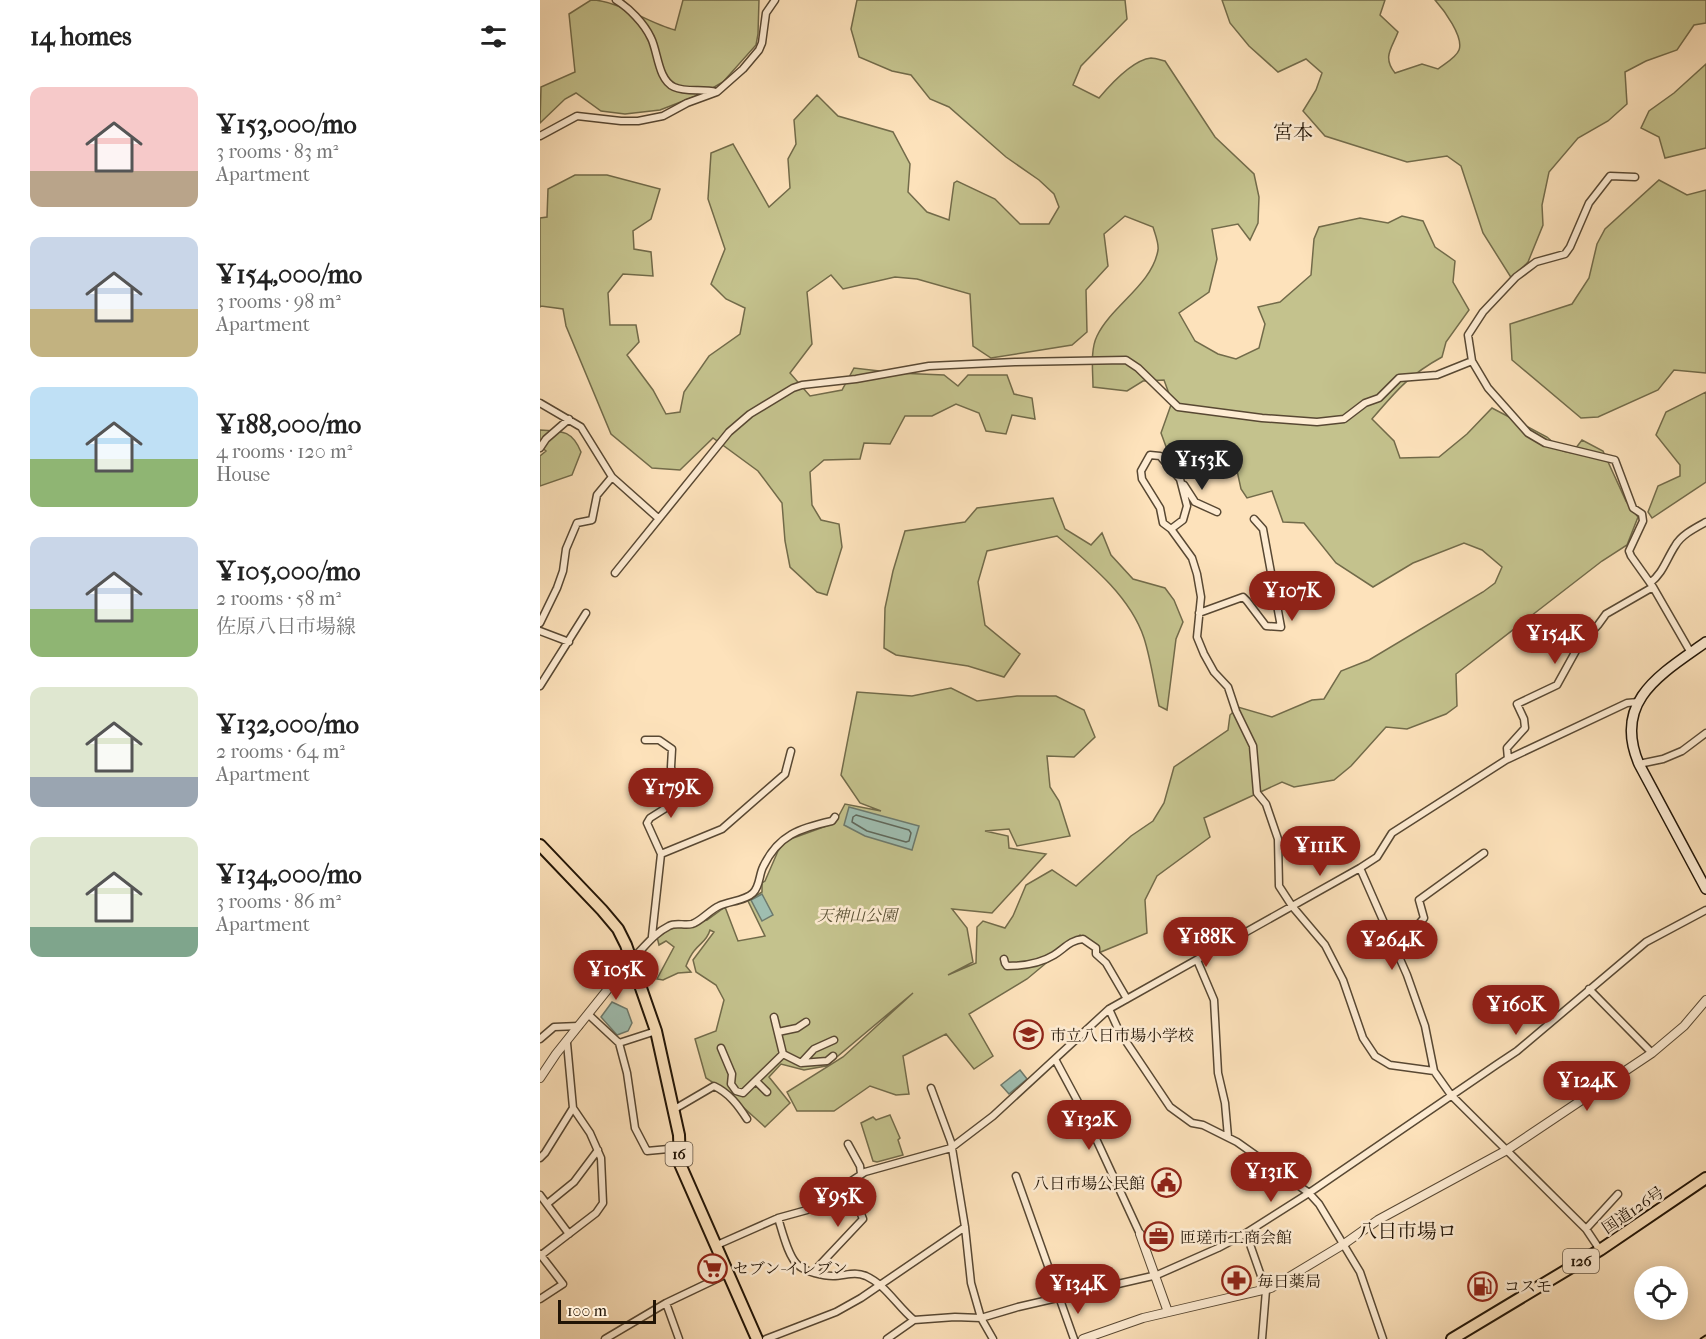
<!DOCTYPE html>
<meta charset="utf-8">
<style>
body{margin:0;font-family:"IM FELL French Canon","Noto Serif JP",serif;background:#f6f6f6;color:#222;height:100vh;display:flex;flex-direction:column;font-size:22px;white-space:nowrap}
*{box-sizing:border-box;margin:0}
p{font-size:20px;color:#767676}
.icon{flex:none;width:33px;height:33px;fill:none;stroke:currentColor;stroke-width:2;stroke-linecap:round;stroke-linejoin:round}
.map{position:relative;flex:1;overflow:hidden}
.side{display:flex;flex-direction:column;background:#fff;width:540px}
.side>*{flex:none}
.fabs{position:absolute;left:1094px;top:1266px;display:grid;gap:12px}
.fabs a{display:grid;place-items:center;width:54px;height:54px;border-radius:50%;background:#fff;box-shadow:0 3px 15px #0003;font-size:30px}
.scale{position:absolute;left:18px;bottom:15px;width:98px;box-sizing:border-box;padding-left:6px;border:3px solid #211406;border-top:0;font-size:16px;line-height:21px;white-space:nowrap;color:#211406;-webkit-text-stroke:4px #feecd3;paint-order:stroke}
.price{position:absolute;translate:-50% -51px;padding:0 14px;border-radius:21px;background:#8f2418;color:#fff;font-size:20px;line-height:39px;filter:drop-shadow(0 2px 3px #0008)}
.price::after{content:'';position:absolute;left:50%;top:36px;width:18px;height:14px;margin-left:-9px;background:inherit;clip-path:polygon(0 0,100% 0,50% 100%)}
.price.current{background:#222;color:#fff}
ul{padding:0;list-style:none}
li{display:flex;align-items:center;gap:18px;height:150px;padding:0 30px}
li span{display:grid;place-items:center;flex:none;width:168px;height:120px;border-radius:12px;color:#555}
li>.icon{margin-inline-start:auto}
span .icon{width:72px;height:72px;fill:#fffc;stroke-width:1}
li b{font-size:26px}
h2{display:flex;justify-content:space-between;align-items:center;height:72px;padding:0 30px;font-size:26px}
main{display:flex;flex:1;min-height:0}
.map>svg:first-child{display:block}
</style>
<main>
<section class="side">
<h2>14 homes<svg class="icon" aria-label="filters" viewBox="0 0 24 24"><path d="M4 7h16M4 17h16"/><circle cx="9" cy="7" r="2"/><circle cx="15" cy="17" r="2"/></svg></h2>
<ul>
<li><span style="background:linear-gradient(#f6c9c9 70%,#b9a48a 0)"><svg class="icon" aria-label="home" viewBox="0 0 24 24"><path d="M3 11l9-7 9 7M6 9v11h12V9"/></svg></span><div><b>¥153,000/mo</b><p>3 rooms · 83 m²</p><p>Apartment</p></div></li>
<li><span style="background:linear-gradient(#c9d6e8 60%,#c2b280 0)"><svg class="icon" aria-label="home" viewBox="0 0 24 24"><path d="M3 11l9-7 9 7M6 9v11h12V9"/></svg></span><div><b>¥154,000/mo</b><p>3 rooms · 98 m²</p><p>Apartment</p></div></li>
<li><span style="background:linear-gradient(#bfe0f5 60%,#8fb573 0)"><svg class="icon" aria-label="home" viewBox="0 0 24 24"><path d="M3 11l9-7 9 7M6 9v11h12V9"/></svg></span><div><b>¥188,000/mo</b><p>4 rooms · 120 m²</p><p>House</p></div></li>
<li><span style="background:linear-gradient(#c9d6e8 60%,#8fb573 0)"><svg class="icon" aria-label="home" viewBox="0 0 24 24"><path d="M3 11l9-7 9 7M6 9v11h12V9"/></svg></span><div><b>¥105,000/mo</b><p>2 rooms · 58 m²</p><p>佐原八日市場線</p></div></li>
<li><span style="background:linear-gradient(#dfe7d0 75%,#9aa5b1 0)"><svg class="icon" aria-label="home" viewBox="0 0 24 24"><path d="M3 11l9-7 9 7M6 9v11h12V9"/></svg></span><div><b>¥132,000/mo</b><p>2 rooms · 64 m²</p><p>Apartment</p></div></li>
<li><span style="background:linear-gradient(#dfe7d0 75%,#7fa58c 0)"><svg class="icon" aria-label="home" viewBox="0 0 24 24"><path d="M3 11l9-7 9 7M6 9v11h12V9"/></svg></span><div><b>¥134,000/mo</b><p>3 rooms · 86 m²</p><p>Apartment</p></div></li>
</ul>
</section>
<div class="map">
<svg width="1166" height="1339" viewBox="0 0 1166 1339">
<rect width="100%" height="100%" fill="#fde2bb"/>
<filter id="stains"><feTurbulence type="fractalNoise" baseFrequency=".00333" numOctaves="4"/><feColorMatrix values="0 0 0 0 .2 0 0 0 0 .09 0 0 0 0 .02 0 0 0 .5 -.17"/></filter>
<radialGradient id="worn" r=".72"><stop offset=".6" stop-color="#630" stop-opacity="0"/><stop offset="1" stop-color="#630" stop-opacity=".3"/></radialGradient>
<path fill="#c4c28d" stroke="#726b4a" stroke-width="1.5" d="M51,0C78,0 107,23 135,30L143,0H219L218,34L216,45L183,82L164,93L120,110L85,114L61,111L36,93L25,99L0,123L1,87L35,72L29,14Z
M317,0H585L587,19L541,66L533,85L559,98C570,85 592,60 611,58C615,58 621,60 625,61L675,137L714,174L719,197L718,223L710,240L698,224L672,229L677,259L669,292L639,313L655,341L678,354L696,359L719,348L725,324L718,307L740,302L771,275L774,239L779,227L820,218L848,223L862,216L883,221L895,247L915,261L913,282L929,310L906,342L902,357C869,375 856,391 832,419L854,441L860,458L899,457L927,434L952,408L1007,437L1023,451L1032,453L1042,440L1063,451L1086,501L1098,517L1087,545L1062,561L916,674L917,706L906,714L867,729L846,727L811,766L794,780L754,787L742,782L664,818L670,837L617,876L605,900L607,933L556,954L540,935L487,979L429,1014L453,1056L434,1069L406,1034L363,1056L369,1094L356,1095L330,1086L294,1111H257L247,1092L303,1057L373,993L286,1066L264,1070L241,1064L229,1077L250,1103L225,1127L183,1089L166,1078L155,1039L176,1031L184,1000L176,985L156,972L153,960L174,932L170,930C167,941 160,943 154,951C150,956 148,961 146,966L151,972L138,973L123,980L117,979L134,947L126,941L119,945L117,937L123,934L128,929L167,920L185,907L198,941L225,936L208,901L222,892V883L225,881L238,851L245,841L295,823L305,804L341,811L320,803L301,775L317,692L372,696L411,688L437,701L477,696H516L544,710L555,737L534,757L507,756L510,787L519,801L530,836L477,846L469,829L445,831L468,836L469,848L506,854L452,913L412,909L427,928L433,962L408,975L436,963L437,927L443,921L465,928L473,916L486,885L512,870L536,886L591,836L613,821L624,803L634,767L688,730L690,715L698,707L732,717L772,700L784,699L801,671L829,660L943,592L955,583L962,567L942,550L924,543L873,563L833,587L796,563L764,523L743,522L732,491L707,498L701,489L696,466L677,458L660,442L628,452L621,433L632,402L624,380L603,381L587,391L553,387C553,372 550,350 557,336C572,305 612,285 618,250C619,243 615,234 613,227L585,216L564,234L568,266L546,290L547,332L532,345L451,358L433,346L430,294L377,279L355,277L303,289L291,275L267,292L272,344L250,373L270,396L302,390L314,368L357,373L404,375L418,386L428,375H467L474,394L492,398L495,419L472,415L466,434L446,431L439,413L416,404L392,416H365L350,444L324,443L320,459L284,460L270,472L272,505L281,520L299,524L302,547L287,595L277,592L250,567L245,541L242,503L218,471L173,438L140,470L112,468L71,434L26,326L23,309L1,306L0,307V218L7,217L8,189L35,175H67L120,189L111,219L93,231L94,249L111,252L113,276L83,274L68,293L70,325H96L99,342L87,355L113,390L126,414L140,412L144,392L169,356L200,334L205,308L186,299L171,284L185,249L168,199L171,153L193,144L229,207L250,188L248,159L256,144L254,120L277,95L298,116L353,132L370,164L368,192L387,212L409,220L414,183L417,181L455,199L480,224H509L519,207L514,194L499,180L466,157L409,107L390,99L371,75L352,71L319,57L311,29Z
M682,0H845L840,15L858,32C852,48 842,57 855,73L882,64L898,69C904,64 916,58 919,50C924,37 904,10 895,0H1166V23L1154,25L1137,50L1106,61L1085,72L1087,104L1068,121L1038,138L1009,172L1002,205L1003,225L988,262L972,279L943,233L921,166L907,156L867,162L785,136L763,111L776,90L782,73L766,59L738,72L709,46L690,23Z
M1166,64V148L1125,158L1119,137L1101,128L1109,111L1134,93Z
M1119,180L1147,195L1166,190V373L1134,370L1118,390L1058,417L1041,418L972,360L970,324L1032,304L1049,278L1057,244L1065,229Z
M1166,392V482L1112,518L1108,512L1118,486L1140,476V465L1116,435L1126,412Z
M0,430C22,431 32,430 41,452L32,475L0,486V456L6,451L0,446Z
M513,498L525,529L551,545L562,533L571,555L593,579L625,588L634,600L643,622L636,639L627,710L619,706C614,684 611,660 604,638C590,596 550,564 517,536L447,551L438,582L445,625L480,654L464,677L428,666L356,655L344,648L345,608L353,571L365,531L425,522L437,508Z
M350,1115L360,1138L358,1140L363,1155L337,1162L333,1161L321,1123L333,1117L336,1120Z"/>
<path fill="#9fbeb1" stroke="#6d7a6d" stroke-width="1.5" d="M309,807L379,826L372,850L325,836L304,825Z
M222,894L233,915L222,921L211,900Z
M72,1002L87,1009L92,1023L88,1031L77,1035L61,1017Z
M480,1070L487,1079L469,1094L461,1085Z"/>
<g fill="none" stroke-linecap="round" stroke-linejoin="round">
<path stroke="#60695c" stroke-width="1.5" d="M316,815L369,830L371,833L369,841L366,842L327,831L312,822L313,817Z"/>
<defs>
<path id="minor" d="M76,0C89,8 104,23 111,38C118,52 118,80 134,87C147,93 163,88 176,92
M0,136L37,116L81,121H98L123,116L147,103L177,92L203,69L219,50L222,43L226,13L235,0
M1095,177L1070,176L1049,203L1030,247L1025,254L996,262L976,277L943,312L928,335L932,361L948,388L988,433L1005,443L1075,460L1093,508L1102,514L1103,521L1089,551L1091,556L1113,587L1151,653
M0,403L41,427L72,477L118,518
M0,448L6,439L29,419
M644,485L655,502L677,512
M631,529L643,520L647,506L640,479L620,456L610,455L601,471L602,479L620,508L623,523L631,529L652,558L657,574L661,597L657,637L664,654L674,672L688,687L696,711L713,746L717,793L726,804L738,839L739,886L752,906L785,945L803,980L823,1038L835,1056L850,1065L894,1071
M75,573L189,432L210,414L253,388L262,385L316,379L389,366L475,362L586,360L598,368L638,407L722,418L777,422L804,419L825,403L839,398L859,378L897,375L932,361
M1110,583C1123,573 1126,560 1135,546C1141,535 1155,528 1166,522
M659,613L703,597L707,601L726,626L741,627L723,529L714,519
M0,623L17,588L23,571L26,549L37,523L52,520L57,495L72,477
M0,631L29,642
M0,686L46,613
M105,740H119L132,749L131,767L137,801L110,818L107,823L121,854L112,936
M968,759L967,748L985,728L984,719L977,704L1017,685L1038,647L1058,625L1066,614L1113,587
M1099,764L1123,759L1142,751L1166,733
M121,854L182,829L245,774L251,751
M820,868L867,975L885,1026L894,1071L911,1095L1046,1229L1060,1250
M856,950L884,918L879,900L944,853
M92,959C105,947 113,934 129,926C136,922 144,926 152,924C161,921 170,910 179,906C189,901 205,901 213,893C220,886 219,875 223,867C238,835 260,828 292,821L295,817
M464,959L465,963L467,966C482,966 501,963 514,955C524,949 530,940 543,939L556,948V954L566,963L587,999
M657,960L674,1000L678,1073L685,1103L688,1137
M1049,989L1112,1053
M569,1009L579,1031L630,1107L652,1123L663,1125L697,1142L769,1193L779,1204L820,1272L843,1339
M49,1015L79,1043L87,1073L95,1128L107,1151L139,1148
M234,1017L243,1054
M238,1032L257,1028L266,1022
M0,1039L14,1027L39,1026
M79,1043L116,1031
M181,1048L192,1074L191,1084L196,1091L203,1093L243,1054
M243,1054L261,1063L287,1061L293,1056
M515,1059L545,1115L600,1234
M261,1063L274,1049L294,1040
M217,1082L227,1092
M391,1088L411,1142L425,1227L431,1283L441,1318L453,1339
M133,1110L174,1086C189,1093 198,1105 207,1119
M308,1144L320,1166L321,1174
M0,1158L5,1153L33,1108
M476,1176L534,1339
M0,1195L29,1234
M7,1204L34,1182L58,1150
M238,1218C242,1230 248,1257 258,1265C265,1272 284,1276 293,1276C305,1276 314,1271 326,1276C346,1285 357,1306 374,1320
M1046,1229L1078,1194
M706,1233L726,1290L722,1339
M177,1245L238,1218L267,1210L325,1172L411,1148L453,1116L569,1009L820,868L837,857L852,833L966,760L1087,703L1098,702
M0,1254L23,1284L0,1299
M0,1256L56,1213L63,1203L61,1158L50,1133L33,1108L27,1043
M273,1272L323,1219L308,1182
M126,1303L139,1339
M65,1339L126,1303L189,1273
M226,1339L296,1312L321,1298L425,1227
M347,1339L374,1320L415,1317L441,1318L478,1307L617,1275L678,1248L706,1233L769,1193L956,1065L977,1051L1106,942L1166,910"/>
<path id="tertiary" d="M0,1078L16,1054L92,959
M600,1234L628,1312
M543,1339L603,1318L731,1288L804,1244L838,1220L967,1150L1112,1053L1144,1026L1166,1000"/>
<path id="secondary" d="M1166,642C1121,674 1072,701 1099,764L1166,889"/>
<path id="primary" d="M0,845L62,910L78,929L86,945L116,1031L139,1135L140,1164L217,1339"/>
<path id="trunk" d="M912,1339L1060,1250L1166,1178"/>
</defs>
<use href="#minor" stroke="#584833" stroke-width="9"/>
<use href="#tertiary" stroke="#584833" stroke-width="10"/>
<use href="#secondary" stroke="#211406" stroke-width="12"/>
<use href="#primary" stroke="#211406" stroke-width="14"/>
<use href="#trunk" stroke="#211406" stroke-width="14"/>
<use href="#minor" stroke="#feecd3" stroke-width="6"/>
<use href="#tertiary" stroke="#feecd3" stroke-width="8"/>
<use href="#secondary" stroke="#feecd3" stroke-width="9"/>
<use href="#primary" stroke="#fde2bb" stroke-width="10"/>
<use href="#trunk" stroke="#fde2bb" stroke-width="10"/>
<path stroke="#211406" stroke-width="2" stroke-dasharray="10 10" stroke-linecap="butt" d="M1160,1339L1166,1335"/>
</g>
<defs>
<symbol id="school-ring" viewBox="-11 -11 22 22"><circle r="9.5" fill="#feecd3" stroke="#8f2418" stroke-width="1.5"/><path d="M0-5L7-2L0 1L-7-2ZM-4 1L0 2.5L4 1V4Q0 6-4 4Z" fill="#8f2418"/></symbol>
<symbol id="civic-ring" viewBox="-11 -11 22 22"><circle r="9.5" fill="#feecd3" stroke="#8f2418" stroke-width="1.5"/><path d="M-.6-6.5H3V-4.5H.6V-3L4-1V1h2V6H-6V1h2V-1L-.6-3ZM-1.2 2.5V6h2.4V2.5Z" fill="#8f2418"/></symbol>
<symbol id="office-ring" viewBox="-11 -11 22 22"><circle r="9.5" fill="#feecd3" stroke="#8f2418" stroke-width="1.5"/><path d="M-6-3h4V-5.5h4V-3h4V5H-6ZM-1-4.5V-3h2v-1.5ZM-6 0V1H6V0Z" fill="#8f2418"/></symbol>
<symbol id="supermarket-ring" viewBox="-11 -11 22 22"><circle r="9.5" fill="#feecd3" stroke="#8f2418" stroke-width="1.5"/><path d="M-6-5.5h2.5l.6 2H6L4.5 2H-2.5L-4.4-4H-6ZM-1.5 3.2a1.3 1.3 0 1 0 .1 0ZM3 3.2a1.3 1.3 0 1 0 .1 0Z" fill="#8f2418"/></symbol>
<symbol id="pharmacy-ring" viewBox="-11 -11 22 22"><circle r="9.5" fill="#feecd3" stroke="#8f2418" stroke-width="1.5"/><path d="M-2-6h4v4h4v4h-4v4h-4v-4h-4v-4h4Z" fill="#8f2418"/></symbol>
<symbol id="fuel-ring" viewBox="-11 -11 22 22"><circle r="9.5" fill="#feecd3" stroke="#8f2418" stroke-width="1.5"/><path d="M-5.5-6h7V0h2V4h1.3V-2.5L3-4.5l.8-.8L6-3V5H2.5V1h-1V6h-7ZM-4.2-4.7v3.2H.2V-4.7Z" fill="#8f2418"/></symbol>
</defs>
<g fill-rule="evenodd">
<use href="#school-ring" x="472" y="1018" width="33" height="33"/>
<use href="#civic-ring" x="610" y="1166" width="33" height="33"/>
<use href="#office-ring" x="602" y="1220" width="33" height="33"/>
<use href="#supermarket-ring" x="156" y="1252" width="33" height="33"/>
<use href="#pharmacy-ring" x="680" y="1264" width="33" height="33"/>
<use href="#fuel-ring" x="926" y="1270" width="33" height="33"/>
</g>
<g text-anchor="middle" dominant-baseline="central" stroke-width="5" stroke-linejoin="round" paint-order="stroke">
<g fill="#feecd3" stroke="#635544" stroke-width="1.5">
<rect x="125.5" y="1142" width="27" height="24" rx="4.5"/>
<rect x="1023" y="1249" width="36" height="24" rx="4.5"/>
</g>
<g font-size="15" font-weight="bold" fill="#211406">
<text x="139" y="1154">16</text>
<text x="1041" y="1261">126</text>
</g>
<g font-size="16" font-style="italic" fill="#5a5135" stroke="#feecd3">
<text x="317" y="915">天神山公園</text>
</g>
<g font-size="16" fill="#211406" stroke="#feecd3" text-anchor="start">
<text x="510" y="1035">市立八日市場小学校</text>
<text x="605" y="1183" text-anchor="end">八日市場公民館</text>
<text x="640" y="1237">匝瑳市工商会館</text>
<text x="193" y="1268">セブン-イレブン</text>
<text x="717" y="1281">毎日薬局</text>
<text x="964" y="1286">コスモ</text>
</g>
<g font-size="16" fill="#211406" stroke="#feecd3">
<text transform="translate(1093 1210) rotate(-34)">国道126号</text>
</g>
<g font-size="20" fill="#211406" stroke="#feecd3">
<text x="753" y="132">宮本</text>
<text x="867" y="1231">八日市場ロ</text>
</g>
</g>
<rect width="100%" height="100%" filter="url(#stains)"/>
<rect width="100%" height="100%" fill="url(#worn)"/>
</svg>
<div class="fabs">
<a><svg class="icon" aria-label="locate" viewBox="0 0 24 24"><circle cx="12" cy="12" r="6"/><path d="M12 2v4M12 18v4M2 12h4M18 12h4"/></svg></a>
</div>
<div class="scale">100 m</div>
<b class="price current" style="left:662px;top:491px">¥153K</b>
<b class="price" style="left:752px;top:622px">¥107K</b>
<b class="price" style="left:1015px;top:665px">¥154K</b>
<b class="price" style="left:131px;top:819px">¥179K</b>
<b class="price" style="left:780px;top:877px">¥111K</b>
<b class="price" style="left:666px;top:968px">¥188K</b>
<b class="price" style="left:852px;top:971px">¥264K</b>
<b class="price" style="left:76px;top:1001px">¥105K</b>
<b class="price" style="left:976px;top:1036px">¥160K</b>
<b class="price" style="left:1047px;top:1112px">¥124K</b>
<b class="price" style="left:549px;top:1151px">¥132K</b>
<b class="price" style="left:731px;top:1203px">¥131K</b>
<b class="price" style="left:298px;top:1228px">¥95K</b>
<b class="price" style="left:538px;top:1315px">¥134K</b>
</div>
</main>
